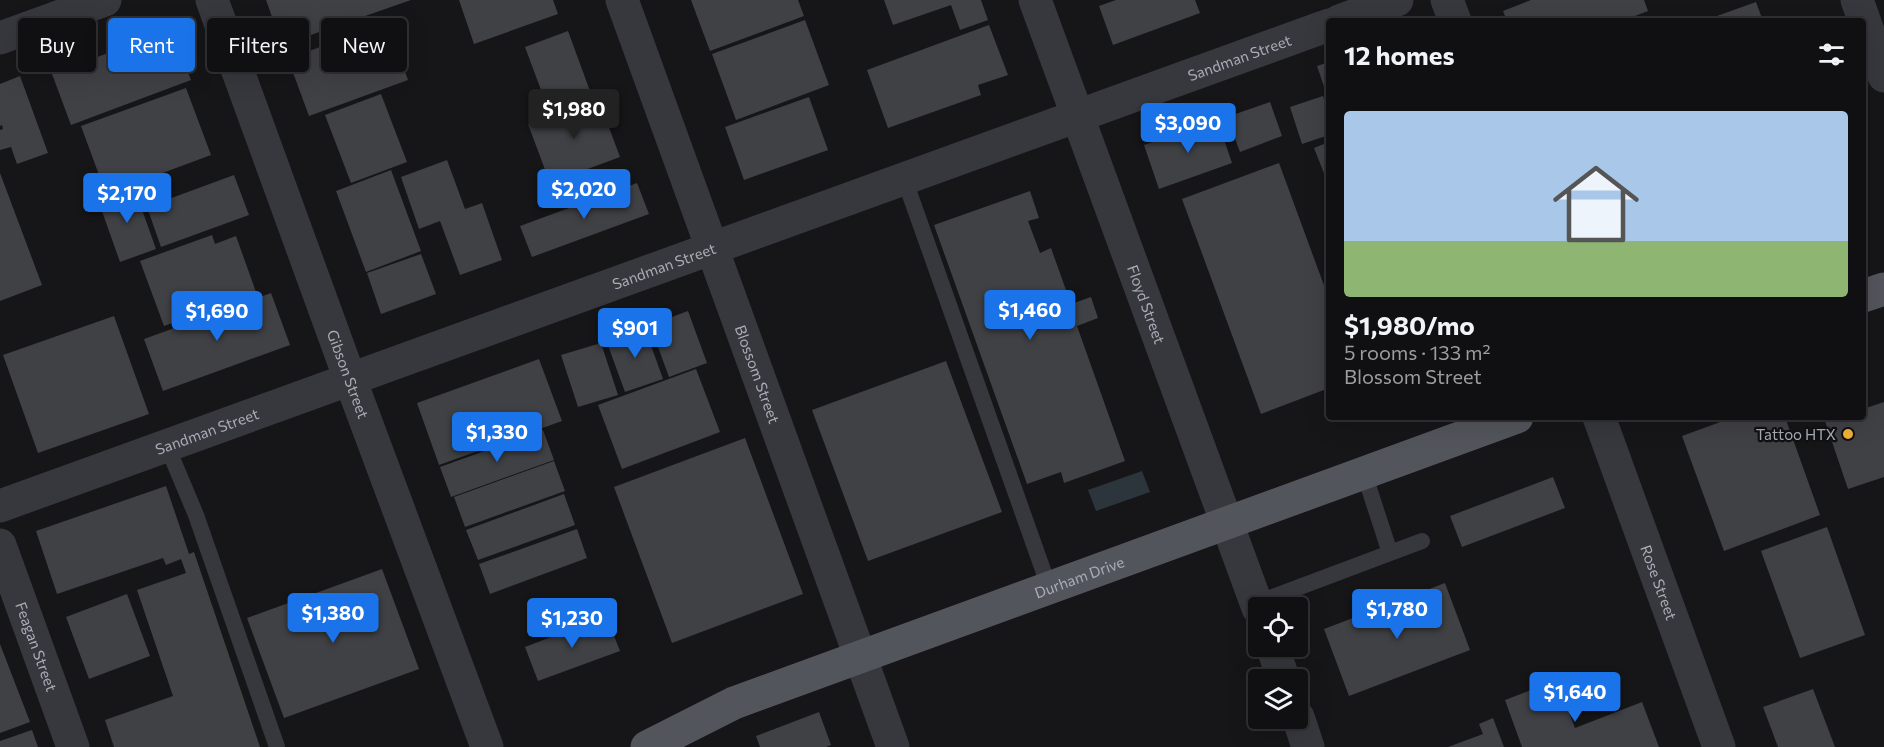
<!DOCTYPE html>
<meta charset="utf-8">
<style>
body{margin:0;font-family:Commissioner,sans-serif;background:#1e1e20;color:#f1f3f6;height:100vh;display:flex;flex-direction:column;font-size:22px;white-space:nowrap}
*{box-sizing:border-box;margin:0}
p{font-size:20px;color:#9c9d9f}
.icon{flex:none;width:33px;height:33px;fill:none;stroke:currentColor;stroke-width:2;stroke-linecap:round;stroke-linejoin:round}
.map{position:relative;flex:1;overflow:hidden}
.sheet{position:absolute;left:1326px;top:18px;width:540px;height:402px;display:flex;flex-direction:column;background:#101012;border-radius:6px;box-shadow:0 6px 24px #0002,0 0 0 2px #303032}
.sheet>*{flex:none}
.guide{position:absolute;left:18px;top:18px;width:570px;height:54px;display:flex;gap:12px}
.tools{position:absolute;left:1248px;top:597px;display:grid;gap:12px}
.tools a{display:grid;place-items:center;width:60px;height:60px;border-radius:6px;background:#101012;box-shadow:0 6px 24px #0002,0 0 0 2px #303032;font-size:30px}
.price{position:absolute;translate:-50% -51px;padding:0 14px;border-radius:6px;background:#1a73e8;color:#fff;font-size:20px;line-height:39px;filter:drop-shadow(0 2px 3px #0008)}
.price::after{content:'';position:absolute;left:50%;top:36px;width:18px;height:14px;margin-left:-9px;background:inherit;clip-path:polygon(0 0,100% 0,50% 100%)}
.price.on{background:#222;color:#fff}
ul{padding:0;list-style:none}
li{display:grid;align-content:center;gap:12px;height:318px;padding:0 18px}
li span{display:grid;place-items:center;height:186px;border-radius:6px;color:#555}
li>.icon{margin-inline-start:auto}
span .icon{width:108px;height:108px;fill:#fffc;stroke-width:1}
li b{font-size:26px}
h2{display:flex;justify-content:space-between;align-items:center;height:72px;padding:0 18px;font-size:26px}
.pill{padding:0 21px;border-radius:6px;background:#101012;box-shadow:0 6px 24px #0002,0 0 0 2px #303032;font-size:21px;line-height:54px}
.pill.on{background:#1a73e8;color:#fff}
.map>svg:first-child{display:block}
</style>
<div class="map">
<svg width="1884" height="747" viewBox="0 0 1884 747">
<rect width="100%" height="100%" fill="#161618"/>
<path fill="#2c353c" d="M1142,471L1150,492L1096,511L1088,490Z"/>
<path fill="#404145" d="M266,0H411L282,45Z
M459,0H553L558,14L474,44Z
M691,0H798L804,16L710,51Z
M884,0H981L988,20L960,30L951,5L893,25Z
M1116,0H1195L1200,13L1113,45L1099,6Z
M1531,0H1644L1648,11L1622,21H1507L1503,11Z
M1756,2L1763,21H1703Z
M385,17L408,80L309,116L288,59L336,41L334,36Z
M805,20L829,85L736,120L712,54Z
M989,25L1008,75L978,85L981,95L888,128L867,70Z
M172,29L191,80L71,125L52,74Z
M568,31L590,91L547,106L525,47Z
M1329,62V101L1317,66Z
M20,76L48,153L17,164L11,147L0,150V130L3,129L2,125L0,126V84Z
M186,88L211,155L106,194L81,126Z
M381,94L407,162L351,183L325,115Z
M1323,96L1329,115V135L1302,144L1290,107Z
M809,97L828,150L744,180L725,127Z
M598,98L620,157L550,183L528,124Z
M1270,102L1282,136L1240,152L1227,117Z
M1217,119L1232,163L1159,189L1144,145Z
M1329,142V186L1314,148Z
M447,160L465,209L482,203L502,260L460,275L440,221L419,229L401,177Z
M1279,163L1329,299V388L1261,414L1182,199Z
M391,170L421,251L366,272L336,191Z
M0,173L42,285L0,301Z
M234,175L249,215L161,247L147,207Z
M637,183L649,214L532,257L520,226Z
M134,187L156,249L120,262L98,200Z
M1030,191L1039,218L1028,221L1040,253L1051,248L1071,304L1091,297L1098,318L1077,326L1125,461L1064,483L1061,472L1027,484L934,225Z
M212,235L215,244L236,236L256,292L164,326L140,261Z
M421,254L436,294L381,314L367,273Z
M271,293L290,345L163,391L144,339Z
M688,311L707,363L669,377L650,325Z
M114,316L149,414L38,453L3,355Z
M644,326L663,379L625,392L606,340Z
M601,343L618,395L578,407L561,355Z
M539,359L562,421L439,465L417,403Z
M946,361L1002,512L868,561L812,410Z
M696,369L720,432L622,469L598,405Z
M1884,402V477L1848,489L1825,421L1838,417H1863V409Z
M1734,417H1785L1820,515L1724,551L1682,436Z
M543,430L554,460L451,497L440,467Z
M745,438L803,594L672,643L614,487Z
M554,461L565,491L465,527L454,497Z
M1553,477L1565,508L1462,547L1450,516Z
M166,486L189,554L194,552L260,747H114L105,720L173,696L137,590L186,573L181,559L166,565L163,558L57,594L36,531Z
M564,494L575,525L478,560L466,530Z
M1827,527L1865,635L1800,658L1761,551Z
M577,529L587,558L490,594L479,564Z
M382,569L419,669L284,718L247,618Z
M1445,583L1470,650L1349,696L1324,629Z
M127,594L150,656L89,679L66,617Z
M606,616L620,651L538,681L525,647Z
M0,644L30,722L0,733Z
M1557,680L1575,728L1642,702L1659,747H1522L1505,700Z
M1813,689L1835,747H1778L1763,707Z
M819,712L831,745L826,747H760L756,736Z
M1493,718L1504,747H1448L1483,734L1479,724Z
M32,730L38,747H0V741Z"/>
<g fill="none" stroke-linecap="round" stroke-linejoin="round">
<path stroke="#37383d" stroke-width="16" d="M904,178L1049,587
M167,446L196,515L277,747
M1364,473L1390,553
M1257,603L1422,541"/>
<g stroke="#37383d" stroke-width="33">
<path id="s1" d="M212,0L350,379L487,747"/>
<path id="s2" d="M622,0L893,747"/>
<path id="s3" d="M1035,0L1258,608"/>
<path d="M1447,0L1455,21"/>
<path d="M1857,0L1884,76"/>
<path d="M1339,21L1397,0"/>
<path d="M0,38L105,0"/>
<path id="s4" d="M1599,417L1719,747"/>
<path id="s5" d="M0,506L1329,25"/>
<path d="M1272,646L1284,680"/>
<path d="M1298,717L1308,747"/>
</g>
<path stroke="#37383d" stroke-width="33" id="s6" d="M0,545L73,747"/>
<g stroke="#53555c" stroke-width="33">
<path d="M1863,296L1884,289"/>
<path id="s7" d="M647,747L734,703L1517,417"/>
</g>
</g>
<circle fill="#f2b134" stroke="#111113" stroke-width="2" cx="1848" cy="434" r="6"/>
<g text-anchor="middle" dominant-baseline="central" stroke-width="4.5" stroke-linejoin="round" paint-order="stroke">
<g font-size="15" fill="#a8adb8" stroke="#111113">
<text stroke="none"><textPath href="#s5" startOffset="1318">Sandman Street</textPath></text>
<text stroke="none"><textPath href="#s5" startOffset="706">Sandman Street</textPath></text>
<text stroke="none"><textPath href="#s3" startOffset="324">Floyd Street</textPath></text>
<text stroke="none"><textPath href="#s1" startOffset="398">Gibson Street</textPath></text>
<text stroke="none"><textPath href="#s2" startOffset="398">Blossom Street</textPath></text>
<text stroke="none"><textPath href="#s5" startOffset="220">Sandman Street</textPath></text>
<text stroke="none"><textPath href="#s7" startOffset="465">Durham Drive</textPath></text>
<text stroke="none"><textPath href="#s4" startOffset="176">Rose Street</textPath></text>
<text stroke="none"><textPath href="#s6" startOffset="108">Feagan Street</textPath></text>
</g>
<g font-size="15" fill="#a8adb8" stroke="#111113" text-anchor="end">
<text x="1836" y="434">Tattoo HTX</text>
</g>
</g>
</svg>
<div class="tools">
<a><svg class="icon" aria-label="locate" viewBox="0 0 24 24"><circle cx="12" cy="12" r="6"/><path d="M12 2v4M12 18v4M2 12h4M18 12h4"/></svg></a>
<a><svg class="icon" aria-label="layers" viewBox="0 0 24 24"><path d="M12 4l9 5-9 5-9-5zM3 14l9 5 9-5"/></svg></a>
</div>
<b class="price on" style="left:574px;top:140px">$1,980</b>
<b class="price" style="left:1188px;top:154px">$3,090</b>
<b class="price" style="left:584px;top:220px">$2,020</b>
<b class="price" style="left:127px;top:224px">$2,170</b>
<b class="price" style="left:1030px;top:341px">$1,460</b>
<b class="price" style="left:217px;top:342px">$1,690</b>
<b class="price" style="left:635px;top:359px">$901</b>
<b class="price" style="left:497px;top:463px">$1,330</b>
<b class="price" style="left:1397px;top:640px">$1,780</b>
<b class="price" style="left:333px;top:644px">$1,380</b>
<b class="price" style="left:572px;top:649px">$1,230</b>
<b class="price" style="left:1575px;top:723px">$1,640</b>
<div class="guide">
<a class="pill">Buy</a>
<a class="pill on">Rent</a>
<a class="pill">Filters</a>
<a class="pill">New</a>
</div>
<section class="sheet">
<h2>12 homes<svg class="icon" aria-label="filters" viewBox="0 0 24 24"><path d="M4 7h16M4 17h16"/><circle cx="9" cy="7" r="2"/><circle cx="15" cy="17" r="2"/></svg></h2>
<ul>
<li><span style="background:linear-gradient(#a9c7e8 70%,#8fb573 0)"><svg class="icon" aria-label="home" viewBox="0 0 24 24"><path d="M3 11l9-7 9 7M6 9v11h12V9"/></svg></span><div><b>$1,980/mo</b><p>5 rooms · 133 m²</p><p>Blossom Street</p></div></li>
</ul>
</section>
</div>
